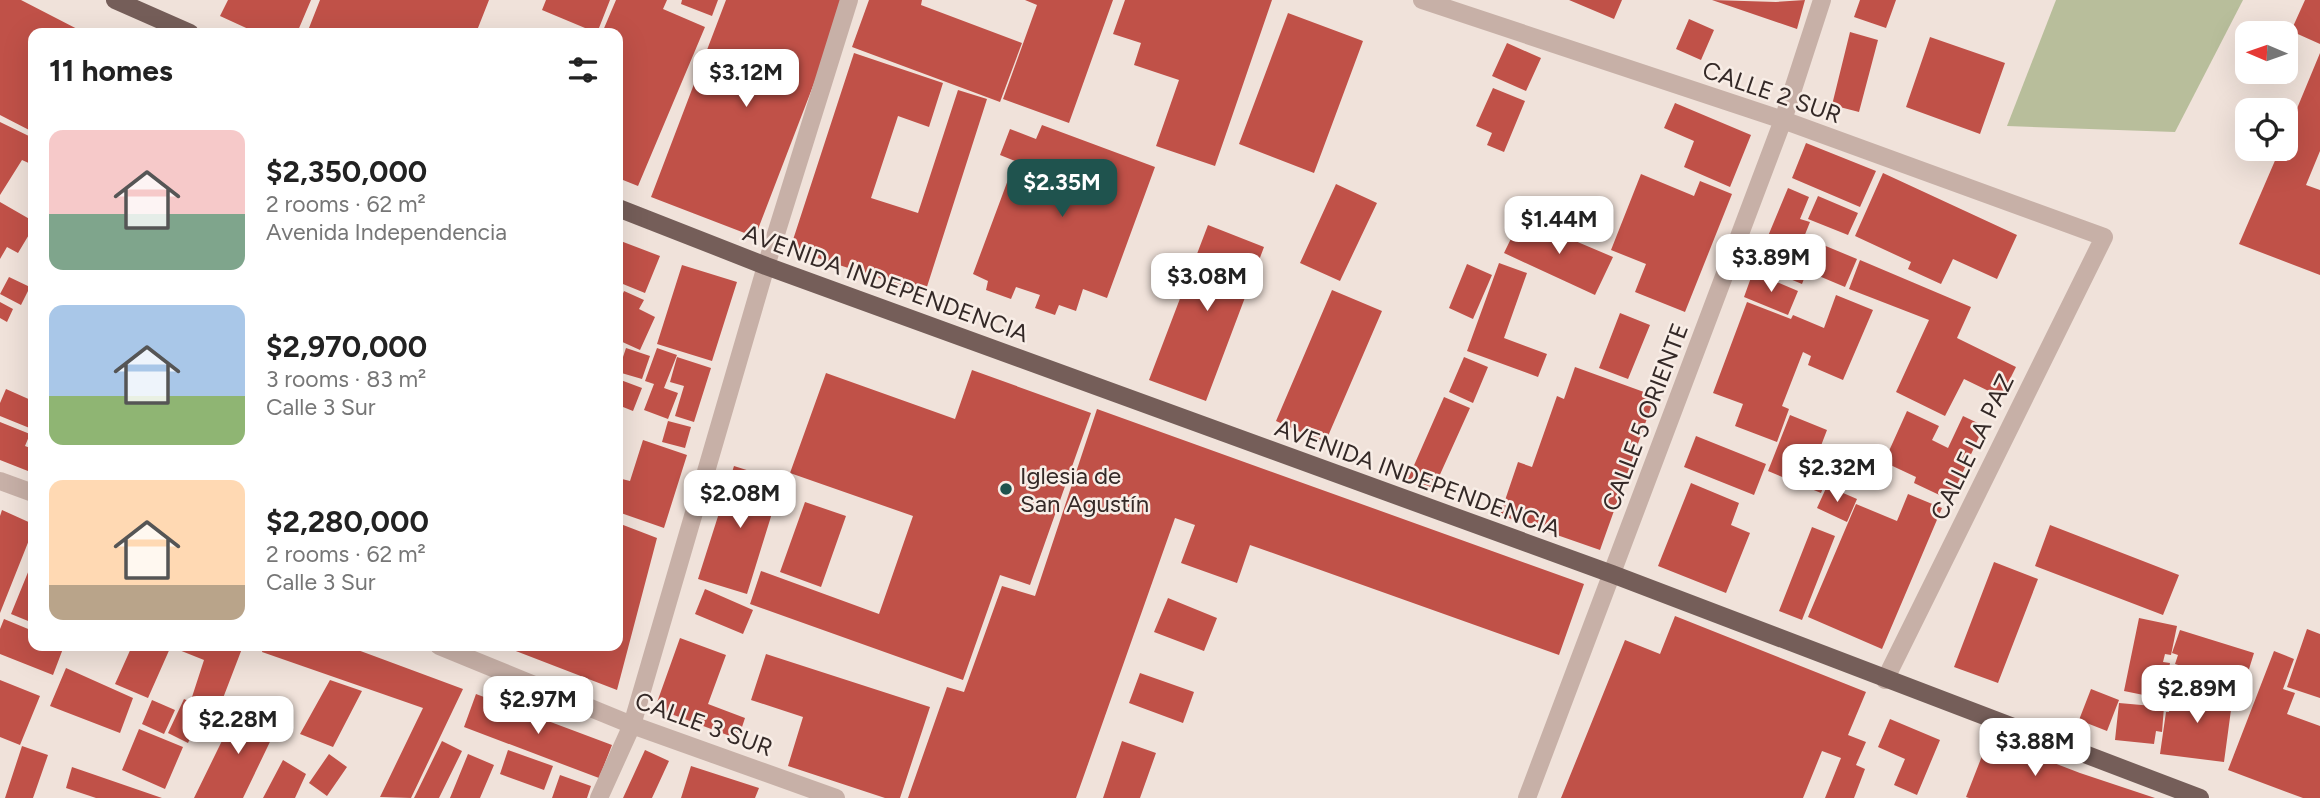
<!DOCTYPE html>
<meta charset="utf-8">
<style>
body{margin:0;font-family:Figtree,sans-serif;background:#f6f6f6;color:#222;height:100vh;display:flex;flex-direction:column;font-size:26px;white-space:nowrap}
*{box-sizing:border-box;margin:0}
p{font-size:23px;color:#767676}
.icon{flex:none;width:38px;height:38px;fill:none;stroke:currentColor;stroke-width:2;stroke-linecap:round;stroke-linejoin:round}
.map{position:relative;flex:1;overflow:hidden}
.side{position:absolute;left:28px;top:28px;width:595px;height:623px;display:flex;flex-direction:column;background:#fff;border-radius:14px;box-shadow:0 7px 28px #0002}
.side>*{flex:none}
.needle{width:46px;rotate:272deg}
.fabs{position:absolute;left:2235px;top:21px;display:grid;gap:14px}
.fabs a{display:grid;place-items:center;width:63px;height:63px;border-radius:14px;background:#fff;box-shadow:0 7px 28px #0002;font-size:35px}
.price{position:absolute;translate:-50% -60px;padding:0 16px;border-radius:14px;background:#fff;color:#222;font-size:23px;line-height:46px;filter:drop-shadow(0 2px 4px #0008)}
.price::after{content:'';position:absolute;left:50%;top:42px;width:21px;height:16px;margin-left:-10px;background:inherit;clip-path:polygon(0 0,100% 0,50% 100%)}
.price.on{background:#1f534e;color:#fff}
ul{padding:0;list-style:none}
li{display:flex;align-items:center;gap:21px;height:175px;padding:0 21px}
li span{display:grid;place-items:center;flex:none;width:196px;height:140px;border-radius:14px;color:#555}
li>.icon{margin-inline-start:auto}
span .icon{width:84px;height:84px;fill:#fffc;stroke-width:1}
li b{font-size:30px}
h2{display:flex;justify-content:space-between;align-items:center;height:84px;padding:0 21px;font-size:30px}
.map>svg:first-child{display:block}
</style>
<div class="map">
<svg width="2320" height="798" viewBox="0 0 2320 798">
<rect width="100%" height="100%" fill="#f0e2da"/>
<path fill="#b8be9b" d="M2056,0H2243L2175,132L2007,126Z"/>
<path fill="#c05148" d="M0,0H21L85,33H33V132L0,115Z
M228,0H311L297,33H257L220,16Z
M320,0H489L476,33H307Z
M546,0H610L597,33L542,10Z
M616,0H667L663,9L705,27L638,186L618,178V33H602Z
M682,0H718L712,16L681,4Z
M726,0H846L755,237L651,197Z
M869,0H922L921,5L1022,43L1000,102L852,47Z
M1025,0H1113L1069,123L1003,99L1037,5Z
M1125,0H1272L1215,166L1156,146L1179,80L1134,65L1141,43L1113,34Z
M1569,0H1622L1614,19Z
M1712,0L1776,2L1805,0L1797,29Z
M1860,0H1896L1886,28L1854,17Z
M2305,0H2320V44L2291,31Z
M1288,13L1363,41L1314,173L1239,144Z
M1689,19L1714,30L1701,60L1676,49Z
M1850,32L1878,40L1859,112L1832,105Z
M1930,37L2005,63L1980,134L1906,107Z
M1507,43L1541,58L1526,91L1492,76Z
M854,53L943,83L929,127L898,116L871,198L918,213L958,90L987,99L925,293L790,249Z
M2320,53V151L2306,185L2320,190V275L2239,244L2280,149H2286V135Z
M1493,88L1525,101L1504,152L1487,145L1492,133L1476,126Z
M1675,103L1751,135L1730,187L1684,167L1694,141L1664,128Z
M0,122L33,138V165L22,160L0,195Z
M1042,125L1155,167L1107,298L1083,289L1076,311L1059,305L1055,315L1035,308L1040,295L1016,287L1011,299L986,290L988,281L973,274L1015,161L1000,155L1010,129L1036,139Z
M1806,143L1876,171L1860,207L1792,178Z
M1883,173L2017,235L1997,279L1953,259L1941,284L1908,269L1911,262L1855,236Z
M1641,174L1694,196L1700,181L1732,194L1685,312L1635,292L1646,264L1611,250Z
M1336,184L1377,203L1340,281L1300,263Z
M1788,188L1809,197L1800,219L1810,222L1804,237L1857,259L1845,287L1807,271L1802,284L1756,265Z
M1818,196L1858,213L1848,235L1808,219Z
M0,202L33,221V228L18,253L7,247L0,259Z
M1521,218L1613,257L1595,295L1504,253Z
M1208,225L1264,247L1206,401L1149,380Z
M618,240L660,256L645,293L618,282Z
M1860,260L1971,307L1957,338L2016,367L2001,397L1964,379L1945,416L1896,392L1929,320L1849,289Z
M1499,263L1527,273L1504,338L1547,354L1538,377L1467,351Z
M1467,264L1492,275L1473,319L1449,308Z
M682,265L737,282L712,361L657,344Z
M1753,272L1798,291L1788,315L1744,297Z
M9,277L30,287L21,305L0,294Z
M1332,290L1382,311L1325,443L1276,421Z
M624,291L644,300L639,309L655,317L640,350L618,340V305Z
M1836,295L1873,310L1843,380L1808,365L1811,356L1803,352L1782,406L1789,409L1777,442L1735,426L1743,404L1713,393L1747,302L1791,319L1793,315L1824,328Z
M0,302L13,309L7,322L0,318Z
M1620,313L1650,325L1628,379L1599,368Z
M626,348L650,356L642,379L618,372Z
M657,348L677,355L664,388L678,393L668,419L644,410L654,384L645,381Z
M677,357L711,368L694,422L675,416L684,386L670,382Z
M1464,357L1488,367L1473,403L1449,392Z
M1575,367L1655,396L1600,550L1500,515L1518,462L1532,467L1557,396L1564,399Z
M972,370L1091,413L1030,585L1000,575L963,680L750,604L761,571L879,614L913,516L790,473L826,373L955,419Z
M618,379L642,388L633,411L618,405Z
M6,389L33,401L32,429L0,416V403Z
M1444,397L1470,408L1433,490L1408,479Z
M1097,409L1584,584L1559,655L1250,545L1237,583L1181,563L1195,525L1175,518L1076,798H908L947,687L964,692L1002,586L1035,596Z
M1907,411L1939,426L1932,440L1948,448L1963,416L1984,426L1950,500L1914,483L1916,477L1884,462Z
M1790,415L1827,430L1814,464L1830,470L1821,493L1768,471Z
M668,421L691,427L685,448L662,442Z
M0,422L30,434L25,446L33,449V473L0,460Z
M1696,436L1766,464L1754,495L1684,467Z
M643,440L687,455L664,528L618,512V478L630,481Z
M734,466L782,481L747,594L698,579Z
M1691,483L1739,503L1731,525L1750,533L1726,593L1658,566Z
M1827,486L1857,499L1847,522L1817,508Z
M1908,494L1942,508L1882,649L1808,617L1856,504L1897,521Z
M805,502L846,516L821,587L780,572Z
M2,510L33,524V530L0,613V516Z
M618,523L657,538L617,690L503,646H618Z
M2050,525L2179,575L2163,615L2035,566Z
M1812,527L1835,536L1802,620L1779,611Z
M33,560V623L11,614Z
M1994,562L2038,579L1998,683L1954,667Z
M705,589L753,610L743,634L695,614Z
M1168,598L1217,618L1204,651L1154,632Z
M1675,616L1866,692L1848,735L1866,742L1856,765L1865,769L1854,798H1825L1841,758L1822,751L1803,798H1561L1625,640L1660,654Z
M2139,618L2177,626L2171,655L2165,654L2163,662L2170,663L2163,699L2124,691Z
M4,619L33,631V646H64L53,675L0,654V629Z
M2307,629L2320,634V698L2287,687Z
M2180,630L2254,653L2245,682L2222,675L2220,678L2175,664L2178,655L2172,653Z
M680,638L726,655L708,704L745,718L738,739L655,708Z
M132,646H171L148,698L115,684Z
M175,646H243L220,706L192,697L204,660L174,648Z
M263,646H347L463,689L411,798L380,797L423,708L262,652Z
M2274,651L2294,659L2283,689L2295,693L2287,714L2320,726V798H2303L2228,770Z
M766,654L930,707L900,798H885L788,766L803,717L751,700Z
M66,668L133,698L120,733L50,706Z
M1140,673L1194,692L1183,723L1129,703Z
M0,680L40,696L20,745L0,737Z
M330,680L362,691L333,747L300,734Z
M2176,688L2233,695L2224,762L2160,754L2166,712H2169L2170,704L2174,705Z
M2091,689L2119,700L2107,731L2079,720Z
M476,694L612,745L599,778L464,727Z
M184,699L204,708L188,743L168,733Z
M152,700L175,710L164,734L142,724Z
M2119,703L2164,707L2162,732L2156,731L2154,744L2115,740Z
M240,704L279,723L243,798H194Z
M1890,719L1940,740L1917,795L1894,785L1905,759L1878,747Z
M139,729L183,747L165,789L122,770Z
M1989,738L2080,773L2155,798H1969L1966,797Z
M442,741L462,751L439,798H414Z
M1122,741L1156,753L1140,798H1103Z
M22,746L48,755L33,798H5Z
M508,750L553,766L544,790L500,774Z
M645,750L669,761L652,798H623Z
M329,754L347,767L327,796L309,783Z
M468,754L494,765L480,798H450Z
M283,760L306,774L295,798H263Z
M691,766L759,788L755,798H681Z
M72,767L162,798H96L66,788Z
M560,775L591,786L587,798H552Z"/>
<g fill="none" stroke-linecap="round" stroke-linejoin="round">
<path stroke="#c7b0a7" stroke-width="18" d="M1422,0L1783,120L2104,237L1885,680
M0,481L33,493
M439,646L632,725L836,798
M599,798L632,725L766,266L849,0
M1527,798L1783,120L1822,0"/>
<path stroke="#755e59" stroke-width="18" d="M115,0L190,33
M618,208L766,266L1612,574L2200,798"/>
</g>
<circle fill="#1f534e" stroke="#f8ede6" stroke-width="2.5" cx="1006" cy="489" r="7"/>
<g text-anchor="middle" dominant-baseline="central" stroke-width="5" stroke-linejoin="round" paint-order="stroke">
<g font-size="24" fill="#342927" stroke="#f8ede6">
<text transform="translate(1772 92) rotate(19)">CALLE 2 SUR</text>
<text transform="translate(886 283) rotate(20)">AVENIDA INDEPENDENCIA</text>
<text transform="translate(1645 417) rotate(-69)">CALLE 5 ORIENTE</text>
<text transform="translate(1972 447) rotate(-64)">CALLE LA PAZ</text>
<text transform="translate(1418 478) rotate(20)">AVENIDA INDEPENDENCIA</text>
<text transform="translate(704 724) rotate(20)">CALLE 3 SUR</text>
</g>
<g font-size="24" fill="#342927" stroke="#f8ede6" text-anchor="start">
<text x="1020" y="475">Iglesia de<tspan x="1020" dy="28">San Agustín</tspan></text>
</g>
</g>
</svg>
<div class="fabs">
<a><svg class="needle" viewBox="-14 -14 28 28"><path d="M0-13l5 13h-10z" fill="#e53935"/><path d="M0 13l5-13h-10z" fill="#767676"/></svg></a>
<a><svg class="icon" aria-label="locate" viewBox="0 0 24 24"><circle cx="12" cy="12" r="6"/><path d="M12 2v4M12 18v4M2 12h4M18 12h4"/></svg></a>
</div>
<b class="price" style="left:746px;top:109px">$3.12M</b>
<b class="price on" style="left:1062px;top:219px">$2.35M</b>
<b class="price" style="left:1559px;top:256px">$1.44M</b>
<b class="price" style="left:1771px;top:294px">$3.89M</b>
<b class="price" style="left:1207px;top:313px">$3.08M</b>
<b class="price" style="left:1837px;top:504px">$2.32M</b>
<b class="price" style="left:740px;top:530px">$2.08M</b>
<b class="price" style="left:2197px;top:725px">$2.89M</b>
<b class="price" style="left:538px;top:736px">$2.97M</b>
<b class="price" style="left:238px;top:756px">$2.28M</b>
<b class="price" style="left:2035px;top:778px">$3.88M</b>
<section class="side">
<h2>11 homes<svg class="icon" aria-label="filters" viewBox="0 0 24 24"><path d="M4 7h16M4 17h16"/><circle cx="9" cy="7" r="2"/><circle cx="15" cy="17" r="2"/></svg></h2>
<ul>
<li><span style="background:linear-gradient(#f6c9c9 60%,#7fa58c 0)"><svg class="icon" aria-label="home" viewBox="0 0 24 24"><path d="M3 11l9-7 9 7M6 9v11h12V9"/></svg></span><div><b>$2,350,000</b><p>2 rooms · 62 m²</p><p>Avenida Independencia</p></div></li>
<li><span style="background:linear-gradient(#a9c7e8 65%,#8fb573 0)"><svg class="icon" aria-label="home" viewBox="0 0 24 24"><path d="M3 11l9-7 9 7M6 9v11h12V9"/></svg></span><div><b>$2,970,000</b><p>3 rooms · 83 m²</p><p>Calle 3 Sur</p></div></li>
<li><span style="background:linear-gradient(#ffd9b3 75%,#b9a48a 0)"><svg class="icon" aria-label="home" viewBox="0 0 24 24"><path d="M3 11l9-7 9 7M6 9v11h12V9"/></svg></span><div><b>$2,280,000</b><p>2 rooms · 62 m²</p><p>Calle 3 Sur</p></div></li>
</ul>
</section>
</div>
